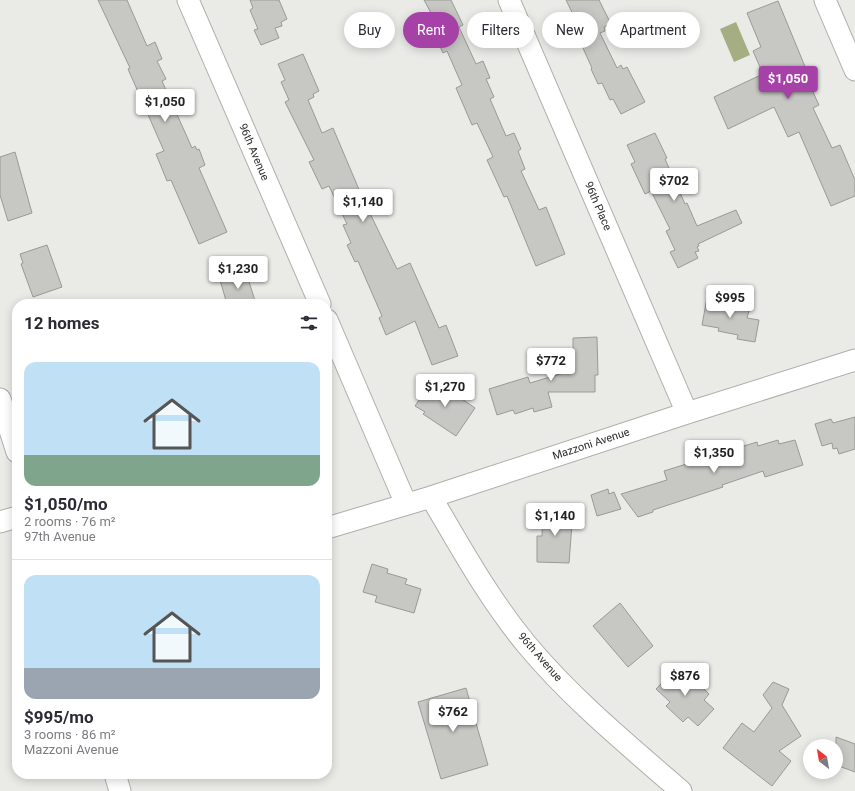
<!DOCTYPE html>
<meta charset="utf-8">
<style>
body{margin:0;font-family:Roboto,sans-serif;background:#f7f7f7;color:#2b2b33;height:100vh;display:flex;flex-direction:column;font-size:15px;white-space:nowrap}
*{box-sizing:border-box;margin:0}
p{font-size:13px;color:#7c7c81}
.icon{flex:none;width:22px;height:22px;fill:none;stroke:currentColor;stroke-width:2;stroke-linecap:round;stroke-linejoin:round}
.map{position:relative;flex:1;overflow:hidden}
.side{position:absolute;left:12px;top:299px;width:320px;height:480px;display:flex;flex-direction:column;background:#fff;border-radius:16px;box-shadow:0 2px 10px #0003}
.side>*{flex:none}
.banner{position:absolute;left:344px;top:12px;width:380px;height:36px;display:flex;gap:8px}
.needle{width:26px;rotate:329deg}
.controls{position:absolute;left:803px;top:739px;display:grid;gap:8px}
.controls a{display:grid;place-items:center;width:40px;height:40px;border-radius:50%;background:#fff;box-shadow:0 2px 10px #0003;font-size:20px}
.price{position:absolute;translate:-50% -34px;padding:0 9px;border-radius:4px;background:#fff;color:#222;font-size:13px;line-height:26px;filter:drop-shadow(0 1px 2px #0008)}
.price::after{content:'';position:absolute;left:50%;top:24px;width:12px;height:9px;margin-left:-6px;background:inherit;clip-path:polygon(0 0,100% 0,50% 100%)}
.price.selected{background:#a541a7;color:#fff}
ul{padding:0;list-style:none}
li{display:grid;align-content:center;gap:8px;height:212px;padding:0 12px}
li+li{border-top:1px solid #e1e1e2}
li span{display:grid;place-items:center;height:124px;border-radius:12px;color:#555}
li>.icon{margin-inline-start:auto}
span .icon{width:72px;height:72px;fill:#fffc;stroke-width:1}
li b{font-size:17px}
h2{display:flex;justify-content:space-between;align-items:center;height:48px;padding:0 12px;font-size:17px}
.tag{padding:0 14px;border-radius:18px;background:#fff;box-shadow:0 2px 10px #0003;font-size:14px;line-height:36px}
.tag.selected{background:#a541a7;color:#fff}
.map>svg:first-child{display:block}
</style>
<div class="map">
<svg width="855" height="791" viewBox="0 0 855 791">
<rect width="100%" height="100%" fill="#eaebe7"/>
<path fill="#a5ae82" d="M736,22L750,55L734,62L720,29Z"/>
<path fill="#c7c8c4" stroke="#999a96" d="M98,0H127L147,46L155,42L162,59L157,61L166,79L162,81L192,148L195,146L197,150L199,149L205,165L199,168L227,232L199,244L171,180L167,181L156,154L164,151L128,69L130,68Z
M250,0H279L287,19L281,22L282,26L275,28L279,38L261,45L254,30L258,29L250,10L253,8Z
M424,0H451L463,25L459,27L476,64L483,61L490,78L486,79L494,97L490,99L506,136L514,133L521,149L518,151L525,169L521,171L539,210L546,207L565,254L536,266L507,196L504,197L487,160L493,157L477,123L472,125L456,88L462,85L447,51L443,53L425,15L431,13Z
M566,0H599L611,24L604,27L605,31L600,33L617,68L621,65L623,69L627,67L645,102L621,114L613,99L610,100L602,83L598,84L591,69L592,68L577,35L582,33Z
M778,1L806,69L816,89L812,90L819,105L813,108L832,148L840,145L855,180V196L831,206L799,132L788,137L774,107L728,129L714,97L763,74L753,51L761,47L747,13Z
M303,54L319,91L313,94L314,97L308,100L322,133L333,128L363,199L397,269L410,263L439,328L446,325L458,356L432,365L415,321L386,335L379,318L382,316L358,261L355,262L347,245L351,243L343,225L347,224L329,186L322,189L309,162L314,160L285,102L289,100L281,82L285,80L278,64Z
M655,133L667,158L665,159L685,204L687,203L697,226L736,210L742,223L698,244L699,246L697,247L699,251L695,252L698,258L678,268L670,252L675,250L666,231L670,229L651,191L645,194L631,164L635,162L627,145Z
M15,152L32,213L8,221L0,195V157Z
M47,245L62,287L33,297L21,264L23,263L20,254Z
M246,272L256,304H227L220,280Z
M707,298L746,305L745,310L749,311L747,318L759,320L755,342L737,339L738,335L718,331L719,328L702,325Z
M597,337L598,375H595V392H548L552,407L534,412L533,408L515,414L513,410L497,415L489,389L528,377L530,383L567,372V351H573V338Z
M433,379L475,408L456,436L423,414L425,412L415,406Z
M855,417V449L839,454L837,448L833,449L832,443L822,446L815,424L831,419L833,423Z
M778,440L779,444L795,440L803,465L765,477L763,471L722,485L723,487L653,510V512L638,517L621,494L667,480L664,471L757,442L758,446Z
M608,489L609,494L614,492L621,509L597,516L591,495Z
M543,510L573,511L569,563L537,562V536H542Z
M372,564L388,569L387,573L407,579L405,584L421,589L414,613L375,602L377,596L363,592Z
M620,603L653,646L628,667L593,626Z
M679,665L709,694L704,700L714,709L698,726L688,717L683,722L666,706L670,702L656,689Z
M773,682L789,689L782,705L801,736L779,751L791,761L772,786L723,748L742,723L754,732L772,708L763,695Z
M466,688L488,765L441,779L418,702Z
M836,737L855,744V772L836,765Z"/>
<g fill="none" stroke-linecap="round" stroke-linejoin="round">
<defs>
<path id="street" d="M188,0L320,304
M509,0L687,413
M825,0L855,70
M327,320L406,504
M0,399L17,452
M431,497C461,548 489,599 527,645C572,699 628,745 681,791
M0,522L17,517
M327,528L431,497L687,413L855,360
M115,774L120,791"/>
</defs>
<use href="#street" stroke="#aeafab" stroke-width="23"/>
<use href="#street" stroke="#fff" stroke-width="21"/>
</g>
<g text-anchor="middle" dominant-baseline="central" stroke-width="3" stroke-linejoin="round" paint-order="stroke">
<g font-size="11" fill="#2b2b2a" stroke="#fff">
<text transform="translate(254 152) rotate(67)">96th Avenue</text>
<text transform="translate(598 206) rotate(67)">96th Place</text>
<text transform="translate(591 444) rotate(-18)">Mazzoni Avenue</text>
<text transform="translate(540 657) rotate(49)">96th Avenue</text>
</g>
</g>
</svg>
<div class="controls">
<a><svg class="needle" viewBox="-14 -14 28 28"><path d="M0-13l5 13h-10z" fill="#e53935"/><path d="M0 13l5-13h-10z" fill="#7c7c81"/></svg></a>
</div>
<b class="price selected" style="left:788px;top:100px">$1,050</b>
<b class="price" style="left:165px;top:123px">$1,050</b>
<b class="price" style="left:674px;top:202px">$702</b>
<b class="price" style="left:363px;top:223px">$1,140</b>
<b class="price" style="left:238px;top:290px">$1,230</b>
<b class="price" style="left:730px;top:319px">$995</b>
<b class="price" style="left:551px;top:382px">$772</b>
<b class="price" style="left:445px;top:408px">$1,270</b>
<b class="price" style="left:714px;top:474px">$1,350</b>
<b class="price" style="left:555px;top:537px">$1,140</b>
<b class="price" style="left:685px;top:697px">$876</b>
<b class="price" style="left:453px;top:733px">$762</b>
<div class="banner">
<a class="tag">Buy</a>
<a class="tag selected">Rent</a>
<a class="tag">Filters</a>
<a class="tag">New</a>
<a class="tag">Apartment</a>
</div>
<section class="side">
<h2>12 homes<svg class="icon" aria-label="filters" viewBox="0 0 24 24"><path d="M4 7h16M4 17h16"/><circle cx="9" cy="7" r="2"/><circle cx="15" cy="17" r="2"/></svg></h2>
<ul>
<li><span style="background:linear-gradient(#bfe0f5 75%,#7fa58c 0)"><svg class="icon" aria-label="home" viewBox="0 0 24 24"><path d="M3 11l9-7 9 7M6 9v11h12V9"/></svg></span><div><b>$1,050/mo</b><p>2 rooms · 76 m²</p><p>97th Avenue</p></div></li>
<li><span style="background:linear-gradient(#bfe0f5 75%,#9aa5b1 0)"><svg class="icon" aria-label="home" viewBox="0 0 24 24"><path d="M3 11l9-7 9 7M6 9v11h12V9"/></svg></span><div><b>$995/mo</b><p>3 rooms · 86 m²</p><p>Mazzoni Avenue</p></div></li>
</ul>
</section>
</div>
